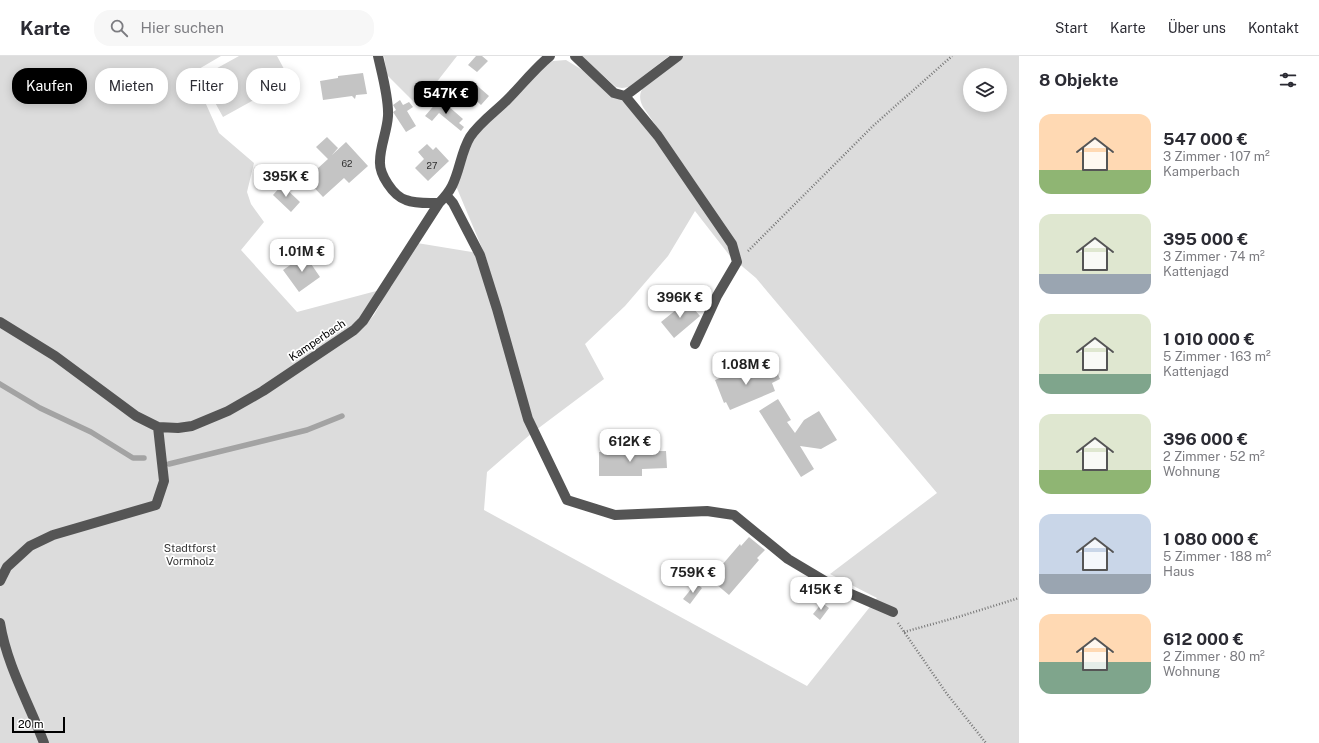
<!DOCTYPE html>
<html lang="de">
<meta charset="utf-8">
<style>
body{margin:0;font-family:"Public Sans",sans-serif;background:#f7f7f7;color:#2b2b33;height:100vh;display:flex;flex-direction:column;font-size:15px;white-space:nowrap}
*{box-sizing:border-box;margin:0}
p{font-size:13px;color:#7c7c81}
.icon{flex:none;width:22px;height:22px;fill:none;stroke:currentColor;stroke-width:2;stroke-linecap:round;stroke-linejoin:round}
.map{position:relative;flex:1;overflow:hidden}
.panel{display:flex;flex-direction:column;background:#fff;width:300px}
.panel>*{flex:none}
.guide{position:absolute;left:12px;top:12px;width:380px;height:36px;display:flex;gap:8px}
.controls{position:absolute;left:963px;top:12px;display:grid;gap:8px}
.controls a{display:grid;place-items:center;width:44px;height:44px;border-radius:50%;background:#fff;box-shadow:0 2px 10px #0003;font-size:20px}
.scale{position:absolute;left:12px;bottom:10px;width:53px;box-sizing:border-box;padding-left:4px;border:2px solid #000;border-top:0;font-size:11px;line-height:14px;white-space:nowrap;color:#000;-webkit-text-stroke:3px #fff;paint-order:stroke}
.price{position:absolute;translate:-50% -34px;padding:0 9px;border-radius:8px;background:#fff;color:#222;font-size:13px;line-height:26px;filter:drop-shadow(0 1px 2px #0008)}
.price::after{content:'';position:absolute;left:50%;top:24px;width:12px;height:9px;margin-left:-6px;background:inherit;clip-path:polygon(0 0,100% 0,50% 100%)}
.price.active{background:#000;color:#fff}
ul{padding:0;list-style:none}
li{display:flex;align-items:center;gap:12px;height:100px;padding:0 20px}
li span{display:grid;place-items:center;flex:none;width:112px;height:80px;border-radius:12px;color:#555}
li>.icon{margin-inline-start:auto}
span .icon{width:48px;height:48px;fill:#fffc;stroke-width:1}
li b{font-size:17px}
h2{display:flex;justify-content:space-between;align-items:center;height:48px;padding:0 20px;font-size:17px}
.pill{padding:0 14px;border-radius:16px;background:#fff;box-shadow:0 2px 10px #0003;font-size:14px;line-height:36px}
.pill.active{background:#000;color:#fff}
header{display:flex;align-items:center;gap:24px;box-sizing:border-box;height:56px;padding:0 20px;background:#fff;border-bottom:1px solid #e1e1e2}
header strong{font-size:19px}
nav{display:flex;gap:22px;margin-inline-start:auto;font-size:14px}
.search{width:280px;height:36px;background:#f7f7f7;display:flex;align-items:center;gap:10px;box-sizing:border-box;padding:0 14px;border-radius:16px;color:#7c7c81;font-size:15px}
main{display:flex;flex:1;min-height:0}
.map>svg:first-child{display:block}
</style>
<header>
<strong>Karte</strong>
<div class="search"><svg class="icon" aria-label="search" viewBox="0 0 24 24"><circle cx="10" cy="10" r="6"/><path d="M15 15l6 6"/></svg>Hier suchen</div>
<nav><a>Start</a><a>Karte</a><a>Über uns</a><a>Kontakt</a></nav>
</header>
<main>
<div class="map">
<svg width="1019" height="687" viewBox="0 0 1019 687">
<rect width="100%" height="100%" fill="#fff"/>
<path fill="#dcdcdc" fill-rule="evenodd" d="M0,0H221L192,17L219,77L254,107L247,136L251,148L264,166L241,194L297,256L380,234L359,264L302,305L304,311L362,273L374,259L389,232L391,231L417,187L478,197L532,377L487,416L484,454L807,630L877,542L830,518L937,437L756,222L730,200L695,155L668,200L625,250L585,288L604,323L536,374L485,199L456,130L467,94L476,80L542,12L553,5L566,4L584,15L620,43L636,57L675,112L700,150L707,143L643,51C639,43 639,37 644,30L683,0H1019V687H0ZM970,19H1000V49H970Z
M239,0H277L290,24L223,61L201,21Z
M384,0H457L418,50L387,19Z
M581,0H669L629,31L622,32L616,31Z"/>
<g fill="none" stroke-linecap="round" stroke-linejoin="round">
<path stroke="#a3a3a3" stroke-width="5.5" d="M0,328L40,352L91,376L133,402H144
M169,408L307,374L342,360"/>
</g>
<path fill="#c4c4c4" d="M476,0H482L488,5L477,16L468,9Z
M363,17L367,38L356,39L355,43L352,40L323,44L320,25L338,22V20Z
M473,26L489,40L481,49L466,35Z
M400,44L403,49L409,46L413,51L407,55L416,70L406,76L393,56L396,54L393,49Z
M437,46L444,52L447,49L463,63L459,67L464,71L461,75L439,57L432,65L425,60Z
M327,81L338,92L332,99L346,86L368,110L349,127L344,122L323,141L306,123L328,103L316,91Z
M427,88L433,94L436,91L449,105L428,125L415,112L424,103L418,96Z
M282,129L300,146L291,156L273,139Z
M305,199L320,221L299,236L283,214Z
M687,245L700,260L674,282L661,266Z
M752,309L754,312L758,310L762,320L776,314L780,323L772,327L775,335L730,354L726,346L724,347L715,324Z
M778,343L791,364L787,366L795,377L804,364L819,355L837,384L821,393L800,390L814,413L801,421L759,355Z
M666,395L667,412L642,413V420H599V396Z
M749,481L765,494L757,502L759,504L729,539L710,523L740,488L741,490Z
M696,527L702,532L690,548L683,543Z
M822,547L829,552L820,564L813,558Z"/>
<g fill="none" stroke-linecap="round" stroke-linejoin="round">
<path stroke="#777" stroke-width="2.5" stroke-dasharray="1 2" stroke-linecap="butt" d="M748,195L874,69L952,0
M898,567L947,638L986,687
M904,576L958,561L1019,542"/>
<path stroke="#555" stroke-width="10" d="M378,0C382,18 389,42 388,60C387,76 380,90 380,105C379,118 393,140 406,144C416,148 428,147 439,147
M575,0L614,37L625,40
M625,40L658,80L732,188L737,206L717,240L695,288
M625,40L678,0
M446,139L453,147L480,199L497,253L528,363L567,444L615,459L707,455L734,459L788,503L835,531L893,556
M0,266L55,300L136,360L158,371L178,372L192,370L228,355L263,335L354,274L363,265L439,147C444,142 449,136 452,130C460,114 461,96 470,81C480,66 495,56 507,44C522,29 534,13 550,0
M0,525L7,511L30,490L53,479L156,449L164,425L158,371
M0,567C7,610 29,647 44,687"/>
</g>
<g text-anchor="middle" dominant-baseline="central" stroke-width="3.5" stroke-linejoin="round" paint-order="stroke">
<g font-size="9" fill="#313131">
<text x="347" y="107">62</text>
<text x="432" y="109">27</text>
</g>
<g font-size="11" fill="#000" stroke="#fff">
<text transform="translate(317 284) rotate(-34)">Kamperbach</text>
</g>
<g font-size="11" fill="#333" stroke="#fff">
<text x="190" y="492">Stadtforst<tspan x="190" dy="13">Vormholz</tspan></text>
</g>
</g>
</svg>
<div class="controls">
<a><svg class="icon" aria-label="layers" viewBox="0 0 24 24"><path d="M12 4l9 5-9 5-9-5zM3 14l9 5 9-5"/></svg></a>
</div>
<div class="scale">20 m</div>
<b class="price active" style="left:446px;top:59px">547K €</b>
<b class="price" style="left:286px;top:142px">395K €</b>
<b class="price" style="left:302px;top:217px">1.01M €</b>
<b class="price" style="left:680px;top:263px">396K €</b>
<b class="price" style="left:746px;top:330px">1.08M €</b>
<b class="price" style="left:630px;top:407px">612K €</b>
<b class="price" style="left:693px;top:538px">759K €</b>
<b class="price" style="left:821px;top:555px">415K €</b>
<div class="guide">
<a class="pill active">Kaufen</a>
<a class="pill">Mieten</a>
<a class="pill">Filter</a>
<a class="pill">Neu</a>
</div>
</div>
<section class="panel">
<h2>8 Objekte<svg class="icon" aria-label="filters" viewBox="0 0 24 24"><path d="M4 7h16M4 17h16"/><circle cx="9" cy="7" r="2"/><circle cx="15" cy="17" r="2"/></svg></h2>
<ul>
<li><span style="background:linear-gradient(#ffd9b3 70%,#8fb573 0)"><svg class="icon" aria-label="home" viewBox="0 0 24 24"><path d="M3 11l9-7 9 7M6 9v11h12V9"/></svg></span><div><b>547 000 €</b><p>3 Zimmer · 107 m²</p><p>Kamperbach</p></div></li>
<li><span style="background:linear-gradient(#dfe7d0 75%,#9aa5b1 0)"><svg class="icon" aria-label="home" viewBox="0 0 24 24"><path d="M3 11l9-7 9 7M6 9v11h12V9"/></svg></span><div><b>395 000 €</b><p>3 Zimmer · 74 m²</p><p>Kattenjagd</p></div></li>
<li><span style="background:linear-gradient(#dfe7d0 75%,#7fa58c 0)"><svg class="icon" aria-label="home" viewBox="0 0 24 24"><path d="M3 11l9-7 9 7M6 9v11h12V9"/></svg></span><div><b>1 010 000 €</b><p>5 Zimmer · 163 m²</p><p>Kattenjagd</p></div></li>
<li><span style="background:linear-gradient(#dfe7d0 70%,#8fb573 0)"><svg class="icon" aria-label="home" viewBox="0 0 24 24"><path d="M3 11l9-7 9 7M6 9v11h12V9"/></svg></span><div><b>396 000 €</b><p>2 Zimmer · 52 m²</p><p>Wohnung</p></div></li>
<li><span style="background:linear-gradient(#c9d6e8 75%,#9aa5b1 0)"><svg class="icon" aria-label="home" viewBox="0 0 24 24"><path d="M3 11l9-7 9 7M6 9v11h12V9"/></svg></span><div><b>1 080 000 €</b><p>5 Zimmer · 188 m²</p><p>Haus</p></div></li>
<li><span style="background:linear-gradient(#ffd9b3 60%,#7fa58c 0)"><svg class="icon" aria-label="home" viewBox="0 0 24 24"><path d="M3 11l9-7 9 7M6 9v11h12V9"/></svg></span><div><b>612 000 €</b><p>2 Zimmer · 80 m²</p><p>Wohnung</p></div></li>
</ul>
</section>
</main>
